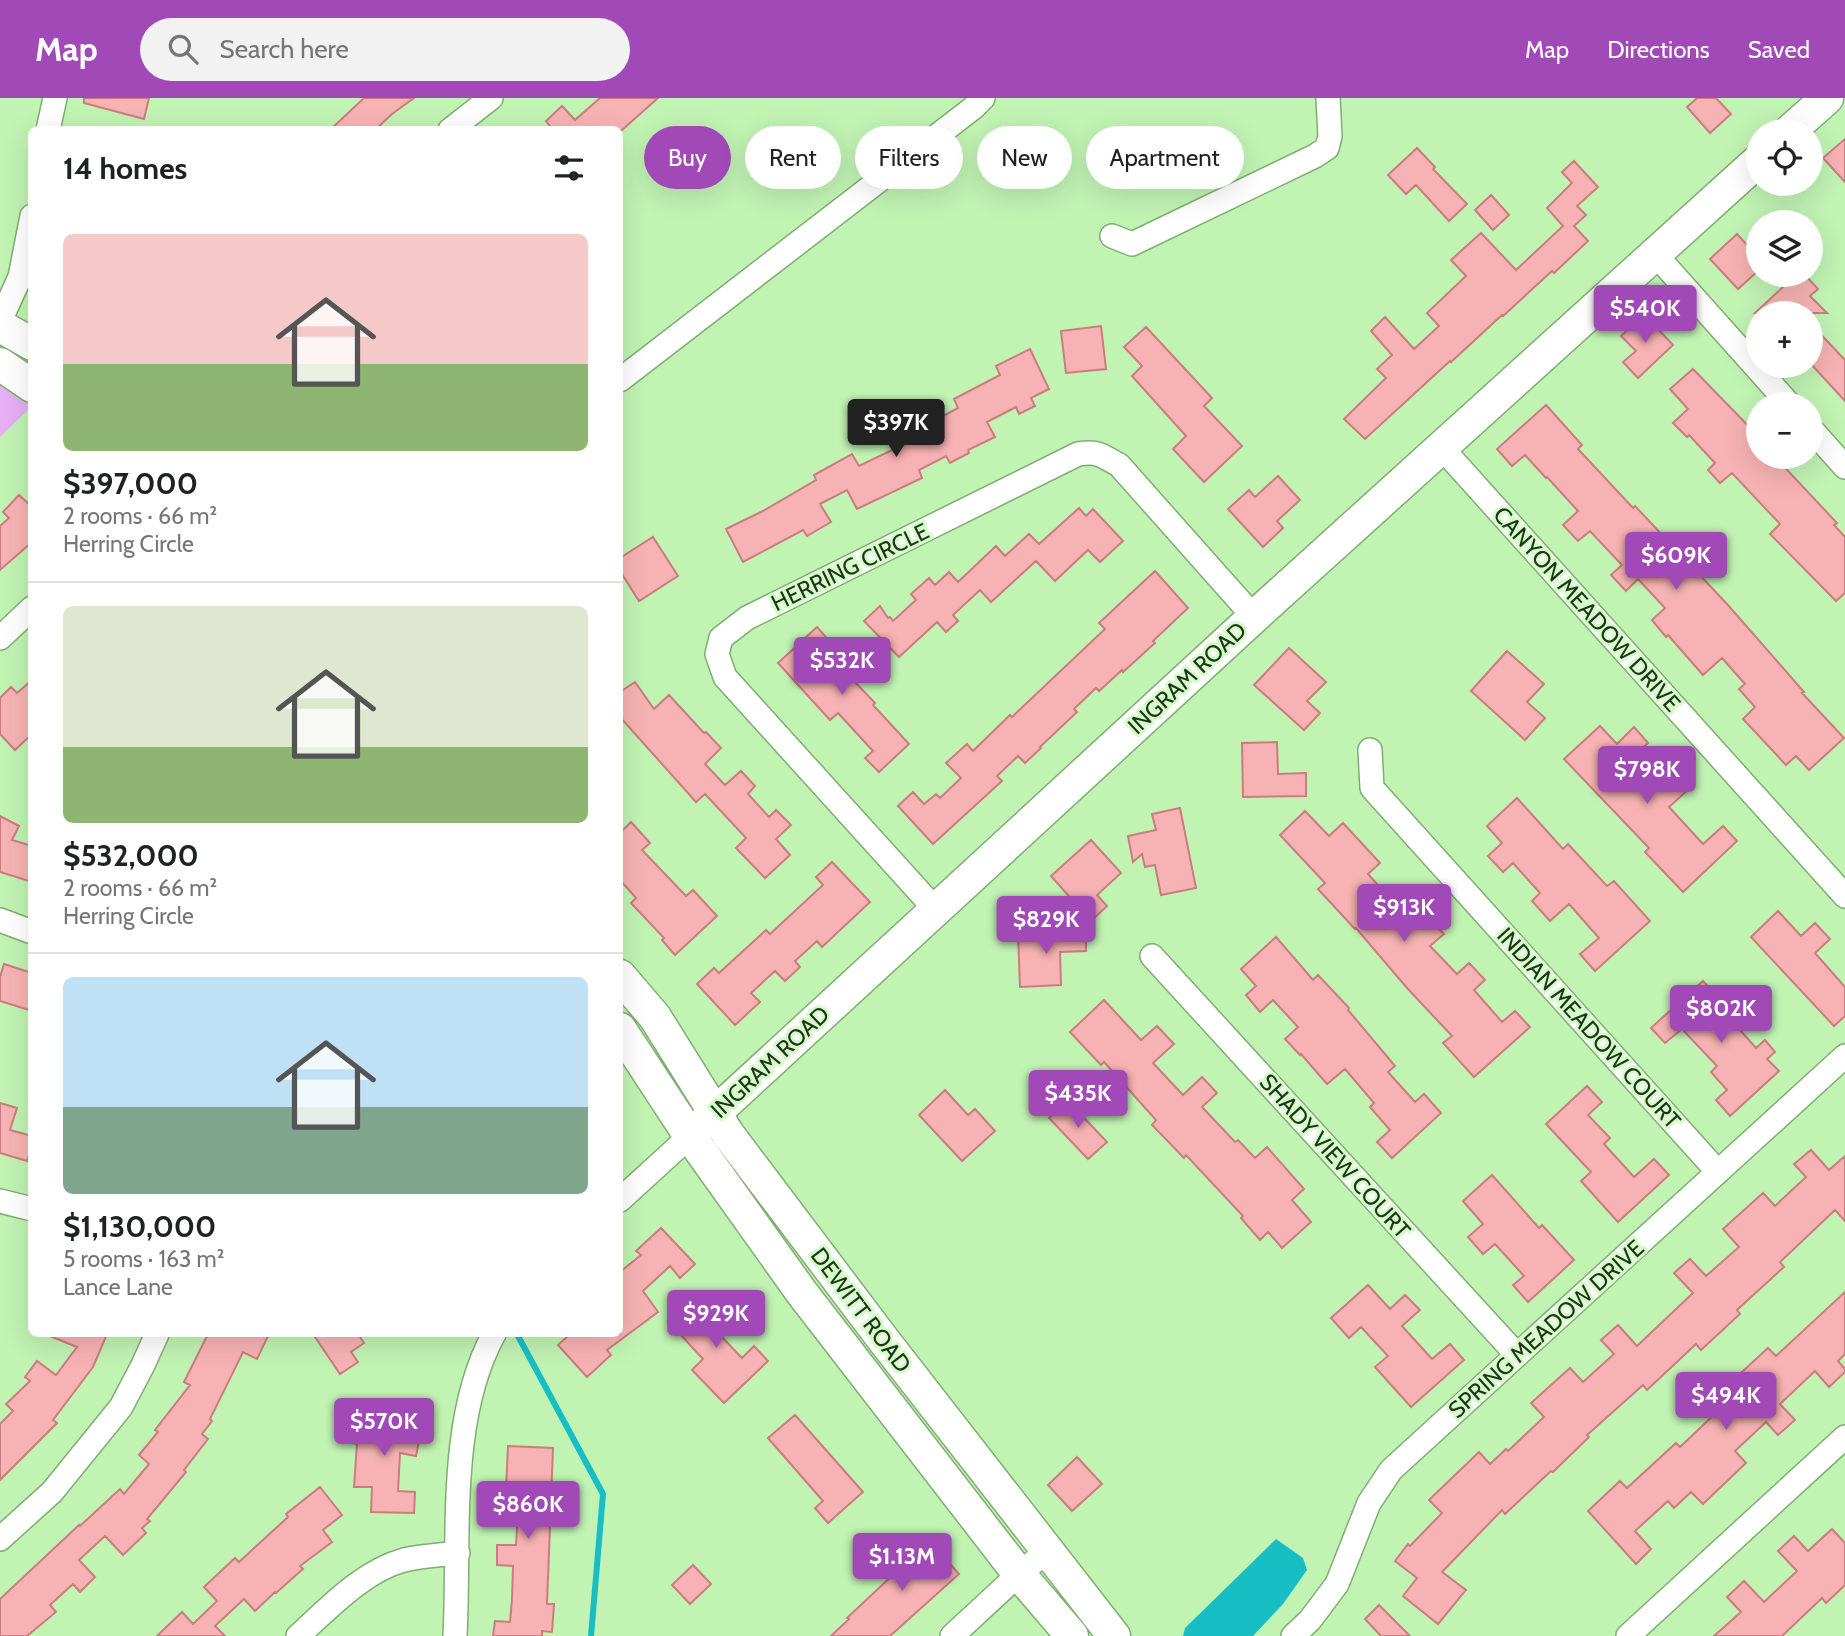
<!DOCTYPE html>
<meta charset="utf-8">
<style>
body{margin:0;font-family:Cabin,sans-serif;background:#f2f2f2;color:#202124;height:100vh;display:flex;flex-direction:column;font-size:26px;white-space:nowrap}
*{box-sizing:border-box;margin:0}
p{font-size:23px;color:#757577}
.icon{flex:none;width:38px;height:38px;fill:none;stroke:currentColor;stroke-width:2;stroke-linecap:round;stroke-linejoin:round}
.map{position:relative;flex:1;overflow:hidden}
.side{position:absolute;left:28px;top:28px;width:595px;height:1211px;display:flex;flex-direction:column;background:#fff;border-radius:10px;box-shadow:0 7px 28px #0002}
.side>*{flex:none}
.banner{position:absolute;left:644px;top:28px;width:665px;height:63px;display:flex;gap:14px}
.tools{position:absolute;left:1746px;top:21px;display:grid;gap:14px}
.tools a{display:grid;place-items:center;width:77px;height:77px;border-radius:50%;background:#fff;box-shadow:0 7px 28px #0002;font-size:35px}
.price{position:absolute;translate:-50% -60px;padding:0 16px;border-radius:7px;background:#a14ab7;color:#fff;font-size:23px;line-height:46px;filter:drop-shadow(0 2px 4px #0008)}
.price::after{content:'';position:absolute;left:50%;top:42px;width:21px;height:16px;margin-left:-10px;background:inherit;clip-path:polygon(0 0,100% 0,50% 100%)}
.price.current{background:#222;color:#fff}
ul{padding:0;list-style:none}
li{display:grid;align-content:center;gap:14px;height:371px;padding:0 35px}
li+li{border-top:2px solid #e0e0e0}
li span{display:grid;place-items:center;height:217px;border-radius:10px;color:#555}
li>.icon{margin-inline-start:auto}
span .icon{width:126px;height:126px;fill:#fffc;stroke-width:1}
li b{font-size:30px}
h2{display:flex;justify-content:space-between;align-items:center;height:84px;padding:0 35px;font-size:30px}
.pill{padding:0 24px;border-radius:32px;background:#fff;box-shadow:0 7px 28px #0002;font-size:24px;line-height:63px}
.pill.current{background:#a14ab7;color:#fff}
header{display:flex;align-items:center;gap:42px;box-sizing:border-box;height:98px;padding:0 35px;background:#a14ab7;color:#fff}
header strong{font-size:33px}
nav{display:flex;gap:38px;margin-inline-start:auto;font-size:24px}
.search{width:490px;height:63px;background:#f2f2f2;display:flex;align-items:center;gap:18px;box-sizing:border-box;padding:0 24px;border-radius:38px;color:#757577;font-size:26px}
.map>svg:first-child{display:block}
</style>
<header>
<strong>Map</strong>
<div class="search"><svg class="icon" aria-label="search" viewBox="0 0 24 24"><circle cx="10" cy="10" r="6"/><path d="M15 15l6 6"/></svg>Search here</div>
<nav><a>Map</a><a>Directions</a><a>Saved</a></nav>
</header>
<div class="map">
<svg width="1845" height="1538" viewBox="0 0 1845 1538">
<rect width="100%" height="100%" fill="#c1f3b3"/>
<path fill="#e6aef5" d="M0,281L32,302L31,309L0,339Z"/>
<path fill="#17bfc5" d="M1276,1441L1303,1460L1307,1472L1283,1506L1253,1538H1183L1185,1530Z"/>
<g fill="none" stroke-linecap="round" stroke-linejoin="round">
<path stroke="#17bfc5" stroke-width="6" d="M517,1236L603,1396L591,1538"/>
</g>
<path fill="#f7b3b3" stroke="#cc7c7e" stroke-width="2" d="M84,0H149L144,21L84,5Z
M364,0H414L392,16L375,32H330Z
M600,0H658L622,32H553L546,23L562,8L575,22Z
M1697,0H1716L1731,16L1710,35L1687,9Z
M1845,41V84L1823,60Z
M1417,50L1435,69L1433,71L1467,106L1449,123L1416,87L1406,96L1388,77Z
M1574,63L1598,89L1577,108L1586,117L1574,128L1588,143L1554,175L1552,173L1503,218L1502,217L1451,264L1450,263L1365,341L1344,321L1386,280L1377,271L1392,257L1371,233L1385,219L1414,251L1439,228L1427,215L1466,178L1451,162L1481,135L1516,172L1563,128L1547,110L1572,85L1562,74Z
M1491,97L1509,117L1493,132L1475,112Z
M1737,136L1759,160V172L1738,191L1710,161Z
M1796,177H1805L1818,191L1810,198L1827,215H1755Z
M1644,216L1673,247L1638,280L1623,264L1636,253L1621,238Z
M1811,226L1845,262V303L1811,266Z
M1101,228L1106,271L1066,275L1061,233Z
M1146,229L1212,300L1204,308L1242,348L1204,384L1173,351L1186,338L1132,278L1142,268L1124,249Z
M1030,251L1049,291L1031,300L1035,308L1019,316L1016,309L987,324L995,339L968,352L969,355L950,365L946,358L919,372L922,380L857,411L847,392L820,406L831,424L807,438L803,432L743,464L726,431L763,413L816,382L814,377L852,356L859,368L913,342L910,336L958,310L954,301L1000,277L996,268Z
M1693,271L1759,339V359H1775L1837,425L1834,427L1845,439V495L1836,503L1770,436L1780,426L1732,375L1720,385L1708,372L1715,365L1689,337L1687,339L1673,325L1688,311L1670,291Z
M1546,307L1582,347L1578,351L1633,410L1635,408L1727,506L1804,594L1802,595L1844,640L1809,672L1796,658L1786,667L1743,621L1755,609L1739,591L1745,586L1722,560L1703,577L1668,537L1666,539L1652,522L1665,510L1638,481L1626,493L1611,477L1622,467L1590,433L1578,443L1563,427L1578,413L1547,379L1546,380L1525,357L1512,368L1497,351Z
M1278,378L1300,402L1277,423L1283,430L1263,449L1228,411L1249,392L1255,399Z
M19,397L32,409V444L0,472V428L9,420L3,414Z
M1079,410L1086,418L1093,411L1123,443L1100,464L1088,452L1055,483L1036,463L991,504L980,492L953,517L958,523L946,534L937,524L899,559L864,523L880,508L888,520L890,519L893,523L916,502L911,496L929,480L935,487L949,474L958,484L996,448L1005,458L1029,436L1039,446Z
M653,439L678,478L639,503L620,473V460Z
M1155,473L1188,510L1153,543L1155,545L1123,574L1122,572L1099,593L1096,590L1074,611L1077,614L1040,649L1041,650L1025,665L1018,658L997,678L1002,683L933,746L898,708L913,694L924,706L936,696L940,700L961,680L946,665L967,646L973,653L1010,617L1012,619L1105,531L1099,525Z
M817,529L839,554L832,560L875,605L873,607L909,646L879,674L865,660L873,653L838,615L830,622L778,565Z
M1289,550L1326,584L1307,603L1320,615L1304,632L1254,587Z
M1507,553L1544,586L1527,604L1545,620L1525,642L1471,593Z
M32,582V636L15,652L0,636V600L11,589L17,595Z
M635,584L654,611L669,597L704,635L706,634L721,650L705,666L725,687L741,673L755,688L748,696L769,719L776,712L791,727L776,741L790,757L765,780L736,750L746,740L705,696L696,704L620,619V594Z
M1600,628L1617,646L1634,629L1648,645L1629,663L1656,692L1674,675L1689,691L1669,709L1703,746L1723,728L1737,743L1683,794L1645,754L1649,750L1564,661Z
M1277,644L1278,676L1306,675V698L1243,699L1242,645Z
M1517,700L1563,751L1568,746L1607,788L1614,783L1650,823L1595,873L1580,856L1599,840L1569,806L1550,823L1532,803L1540,795L1513,765L1503,774L1488,758L1502,745L1487,728Z
M1180,710L1196,790L1161,797L1155,767L1145,769L1142,756L1133,764L1128,738L1156,732L1152,716Z
M1305,713L1329,738L1343,725L1380,765L1368,776L1416,830L1428,819L1444,836L1430,848L1457,876L1469,865L1485,882L1474,892L1502,924L1515,913L1530,929L1474,979L1443,945L1452,938L1407,890L1356,830L1355,831L1318,791L1325,785L1280,737Z
M0,718L19,728L12,742L32,748V784L0,774Z
M631,724L650,745L642,752L686,798L693,792L717,818L675,857L662,842L664,840L631,805L636,800L620,782V735Z
M1091,742L1121,775L1097,797L1107,808L1091,823L1051,778Z
M832,764L870,804L822,849L817,843L795,863L800,869L785,883L775,873L751,895L760,904L735,927L697,886L714,870L719,875L766,832L770,836L823,787L816,779Z
M1778,813L1801,838L1815,825L1830,841L1815,855L1845,889V918L1834,928L1751,839Z
M1086,833V853L1060,854L1061,887L1020,889L1018,836Z
M1276,839L1313,882L1318,877L1349,910L1348,912L1395,968L1388,974L1415,1004L1424,996L1441,1015L1392,1060L1377,1044L1390,1032L1370,1009L1374,1005L1345,971L1327,986L1301,956L1300,957L1285,941L1298,929L1273,902L1260,914L1246,897L1256,888L1241,871Z
M4,866L32,875V913L0,903V879Z
M1703,883L1738,921L1734,925L1756,950L1765,942L1775,954L1767,961L1779,973L1730,1018L1716,1002L1727,992L1711,974L1717,968L1682,931L1665,945L1651,930Z
M1104,902L1141,942L1157,928L1174,946L1153,965L1183,997L1202,979L1217,995L1202,1009L1235,1044L1238,1042L1255,1060L1267,1049L1304,1091L1292,1102L1311,1124L1282,1150L1268,1134L1260,1142L1241,1120L1243,1118L1186,1057L1184,1060L1152,1027L1156,1022L1104,964L1101,967L1070,934Z
M1587,988L1602,1004L1588,1017L1610,1040L1604,1046L1634,1079L1654,1061L1669,1077L1618,1124L1581,1083L1591,1074L1546,1026Z
M945,992L968,1017L975,1011L995,1033L962,1063L919,1017Z
M1068,1003L1107,1044L1088,1061L1049,1020Z
M0,1005L17,1010L10,1032L32,1038V1048L27,1063L0,1055Z
M1811,1052L1829,1072L1845,1058V1123L1835,1112L1780,1164L1784,1169L1737,1212L1740,1216L1701,1252L1696,1246L1647,1292L1643,1287L1587,1337L1589,1339L1553,1374L1551,1373L1505,1416L1502,1412L1442,1474L1466,1492L1438,1526L1403,1498L1417,1480L1395,1463L1408,1446L1410,1448L1442,1415L1429,1402L1479,1354L1490,1366L1506,1351L1508,1353L1544,1319L1531,1305L1570,1270L1583,1284L1614,1256L1601,1242L1618,1227L1637,1248L1693,1195L1674,1175L1690,1161L1706,1178L1739,1149L1723,1131L1763,1095L1775,1108L1806,1079L1794,1066Z
M1492,1077L1539,1130L1542,1127L1574,1162L1528,1204L1513,1187L1524,1178L1495,1146L1483,1156L1468,1139L1483,1126L1463,1103Z
M661,1130L695,1166L680,1180L670,1168L643,1193L658,1214L607,1252L611,1257L587,1279L558,1247L570,1236H620V1174L641,1157L636,1153Z
M1368,1187L1390,1211L1405,1197L1420,1212L1402,1228L1432,1261L1450,1246L1464,1262L1411,1309L1375,1269L1388,1258L1361,1229L1349,1240L1331,1220Z
M1845,1194V1256L1838,1263L1845,1271V1274L1829,1289L1815,1273L1780,1306L1795,1322L1778,1337L1766,1324L1735,1353L1746,1365L1703,1406L1691,1394L1674,1410L1668,1403L1635,1433L1651,1451L1636,1466L1588,1413L1620,1383L1627,1390L1676,1345L1680,1349L1738,1294L1730,1285L1768,1250L1776,1258Z
M692,1201L710,1220L723,1208L735,1222L719,1236L742,1260L754,1248L768,1263L724,1305L692,1272L703,1261L668,1223Z
M45,1236H107L93,1269L53,1322L57,1325L0,1382V1326L13,1313L6,1306L30,1283L25,1279L37,1263L56,1277L77,1249Z
M208,1236H269L257,1261L243,1254L210,1321L212,1323L202,1336L208,1341L184,1372L186,1374L147,1421L150,1423L142,1430L146,1435L123,1457L105,1438L79,1462L95,1479L80,1494L73,1486L50,1507L56,1514L27,1538H0V1501L79,1427L80,1428L120,1391L124,1396L149,1366L139,1357L158,1334L155,1332L190,1287L184,1284Z
M313,1236H358L364,1245L351,1254L358,1264L340,1276Z
M360,1308L405,1317L402,1330L421,1334L416,1358L400,1355L398,1393L415,1394L414,1415L371,1414L372,1389H354L357,1346L352,1345Z
M795,1317L863,1394L828,1425L815,1410L823,1403L768,1340Z
M508,1348L553,1350L547,1506H554L552,1534L542,1533V1538H493L495,1523L510,1524L512,1501L513,1468L497,1467V1447H516L518,1412L500,1411L501,1391H506Z
M1077,1359L1102,1386L1072,1413L1048,1387Z
M320,1389L342,1417L323,1432L332,1444L300,1468L303,1471L276,1495L275,1494L255,1513L244,1501L215,1528L225,1538H157L182,1514L193,1526L217,1503L204,1489L235,1460L239,1464L288,1419L286,1416Z
M1832,1431L1845,1445V1487L1826,1505L1822,1500L1782,1538H1714L1741,1514L1727,1499L1744,1483L1764,1504L1797,1473L1778,1453L1794,1438L1808,1453Z
M925,1438L959,1476L890,1538H831L849,1521L847,1520L897,1473L890,1465L905,1452L907,1454Z
M693,1467L711,1486L690,1506L672,1487Z
M1379,1507L1410,1538H1381L1365,1521Z"/>
<g fill="none" stroke-linecap="round" stroke-linejoin="round">
<defs>
<path id="street" d="M48,32L55,0
M450,32L491,0
M1112,138L1132,146L1315,58L1327,50L1330,38L1328,0
M1655,156L1789,306
M0,223L20,179L32,118
M620,282L973,10L983,0
M1811,331L1845,369
M1441,349L1845,798
M0,540L32,510
M1370,652L1372,690L1718,1074
M935,811L725,579L717,556L721,540L747,520L1078,356C1100,353 1100,357 1119,367L1254,519
M0,822L32,834
M1152,858L1517,1257
M620,1102L690,1038
M0,1103L32,1111
M0,1441L52,1394L121,1309L143,1267L157,1236
M298,1538C328,1511 363,1473 404,1462C421,1458 440,1457 458,1455
M455,1538C460,1442 447,1321 494,1236
M952,1538L1019,1476L1047,1453
M1293,1538L1310,1522L1337,1486L1369,1405L1391,1372L1845,958
M1628,1538L1845,1339"/>
<path id="secondary" d="M1790,33L1827,0
M0,228L32,246
M0,266L32,288
M620,878L655,919L728,1036L882,1240L1114,1538
M620,931L690,1038L802,1195L1019,1476L1072,1538
M690,1038L1254,519L1759,62"/>
</defs>
<use href="#street" stroke="#7fae71" stroke-width="26"/>
<use href="#secondary" stroke="#7fae71" stroke-width="35"/>
<use href="#street" stroke="#fff" stroke-width="23"/>
<use href="#secondary" stroke="#fff" stroke-width="32"/>
</g>
<g text-anchor="middle" dominant-baseline="central" stroke-width="6" stroke-linejoin="round" paint-order="stroke">
<g font-size="23" fill="#21341b" stroke="#d5fdca">
<text transform="translate(850 469) rotate(-26)">HERRING CIRCLE</text>
<text transform="translate(1587 511) rotate(48)">CANYON MEADOW DRIVE</text>
<text transform="translate(1187 580) rotate(-43)">INGRAM ROAD</text>
<text transform="translate(1589 930) rotate(48)">INDIAN MEADOW COURT</text>
<text transform="translate(770 964) rotate(-43)">INGRAM ROAD</text>
<text transform="translate(1335 1058) rotate(48)">SHADY VIEW COURT</text>
<text transform="translate(861 1212) rotate(53)">DEWITT ROAD</text>
<text transform="translate(1546 1231) rotate(-42)">SPRING MEADOW DRIVE</text>
</g>
</g>
</svg>
<div class="tools">
<a><svg class="icon" aria-label="locate" viewBox="0 0 24 24"><circle cx="12" cy="12" r="6"/><path d="M12 2v4M12 18v4M2 12h4M18 12h4"/></svg></a>
<a><svg class="icon" aria-label="layers" viewBox="0 0 24 24"><path d="M12 4l9 5-9 5-9-5zM3 14l9 5 9-5"/></svg></a>
<a>+</a>
<a>−</a>
</div>
<b class="price" style="left:1645px;top:247px">$540K</b>
<b class="price current" style="left:896px;top:361px">$397K</b>
<b class="price" style="left:1676px;top:494px">$609K</b>
<b class="price" style="left:842px;top:599px">$532K</b>
<b class="price" style="left:1647px;top:708px">$798K</b>
<b class="price" style="left:1404px;top:846px">$913K</b>
<b class="price" style="left:1046px;top:858px">$829K</b>
<b class="price" style="left:1721px;top:947px">$802K</b>
<b class="price" style="left:1078px;top:1032px">$435K</b>
<b class="price" style="left:716px;top:1252px">$929K</b>
<b class="price" style="left:1726px;top:1334px">$494K</b>
<b class="price" style="left:384px;top:1360px">$570K</b>
<b class="price" style="left:528px;top:1443px">$860K</b>
<b class="price" style="left:902px;top:1495px">$1.13M</b>
<div class="banner">
<a class="pill current">Buy</a>
<a class="pill">Rent</a>
<a class="pill">Filters</a>
<a class="pill">New</a>
<a class="pill">Apartment</a>
</div>
<section class="side">
<h2>14 homes<svg class="icon" aria-label="filters" viewBox="0 0 24 24"><path d="M4 7h16M4 17h16"/><circle cx="9" cy="7" r="2"/><circle cx="15" cy="17" r="2"/></svg></h2>
<ul>
<li><span style="background:linear-gradient(#f6c9c9 60%,#8fb573 0)"><svg class="icon" aria-label="home" viewBox="0 0 24 24"><path d="M3 11l9-7 9 7M6 9v11h12V9"/></svg></span><div><b>$397,000</b><p>2 rooms · 66 m²</p><p>Herring Circle</p></div></li>
<li><span style="background:linear-gradient(#dfe7d0 65%,#8fb573 0)"><svg class="icon" aria-label="home" viewBox="0 0 24 24"><path d="M3 11l9-7 9 7M6 9v11h12V9"/></svg></span><div><b>$532,000</b><p>2 rooms · 66 m²</p><p>Herring Circle</p></div></li>
<li><span style="background:linear-gradient(#bfe0f5 60%,#7fa58c 0)"><svg class="icon" aria-label="home" viewBox="0 0 24 24"><path d="M3 11l9-7 9 7M6 9v11h12V9"/></svg></span><div><b>$1,130,000</b><p>5 rooms · 163 m²</p><p>Lance Lane</p></div></li>
</ul>
</section>
</div>
